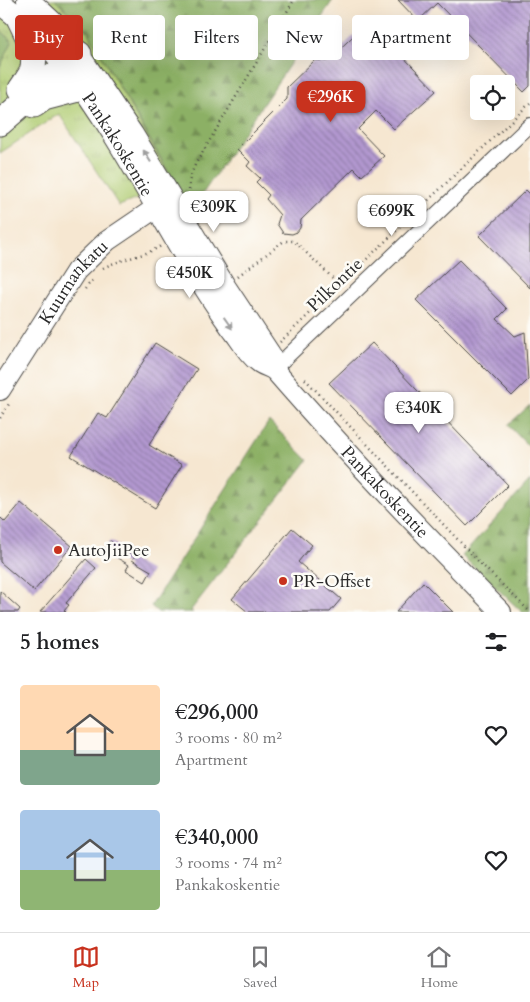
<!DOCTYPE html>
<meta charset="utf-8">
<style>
body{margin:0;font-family:Cardo,serif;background:#f2f2f2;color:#202124;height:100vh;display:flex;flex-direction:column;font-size:19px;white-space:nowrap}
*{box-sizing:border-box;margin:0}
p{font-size:16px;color:#757577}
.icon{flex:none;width:28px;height:28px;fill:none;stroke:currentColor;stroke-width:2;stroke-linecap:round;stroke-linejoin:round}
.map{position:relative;height:612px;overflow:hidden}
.drawer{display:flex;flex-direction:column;background:#fff;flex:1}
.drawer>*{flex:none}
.top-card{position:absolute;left:15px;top:15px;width:500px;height:45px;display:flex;gap:10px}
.fabs{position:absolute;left:470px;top:75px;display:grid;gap:10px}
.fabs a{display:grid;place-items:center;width:45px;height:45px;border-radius:5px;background:#fff;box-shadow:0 5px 20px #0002;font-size:25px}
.price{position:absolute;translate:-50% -42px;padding:0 11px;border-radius:10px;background:#fff;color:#222;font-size:16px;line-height:32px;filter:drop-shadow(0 1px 2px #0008)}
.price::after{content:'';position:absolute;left:50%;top:30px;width:15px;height:11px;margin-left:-8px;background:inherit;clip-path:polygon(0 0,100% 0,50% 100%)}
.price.on{background:#c8321e;color:#fff}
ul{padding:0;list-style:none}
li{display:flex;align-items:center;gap:15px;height:125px;padding:0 20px}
li span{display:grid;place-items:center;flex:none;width:140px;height:100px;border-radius:5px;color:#555}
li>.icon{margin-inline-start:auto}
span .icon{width:60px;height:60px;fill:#fffc;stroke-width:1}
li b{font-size:21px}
h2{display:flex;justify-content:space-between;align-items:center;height:60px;padding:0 20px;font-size:21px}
.chip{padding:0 18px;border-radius:5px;background:#fff;box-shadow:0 5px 20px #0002;font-size:18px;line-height:45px}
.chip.on{background:#c8321e;color:#fff}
.dock{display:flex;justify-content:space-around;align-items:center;height:70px;border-top:1px solid #e0e0e0;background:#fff;font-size:14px;color:#757577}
.dock a{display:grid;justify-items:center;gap:2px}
.dock .on{color:#c8321e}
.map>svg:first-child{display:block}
</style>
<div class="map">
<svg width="530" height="612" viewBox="0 0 530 612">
<defs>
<pattern id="grass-tufts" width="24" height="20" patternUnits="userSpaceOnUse" patternTransform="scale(1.25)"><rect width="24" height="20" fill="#b0cc73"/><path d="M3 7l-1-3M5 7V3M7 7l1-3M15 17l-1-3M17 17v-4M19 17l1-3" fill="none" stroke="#98af64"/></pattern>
<pattern id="forest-firs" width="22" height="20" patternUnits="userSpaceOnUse" patternTransform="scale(1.25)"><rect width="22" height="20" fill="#8cb065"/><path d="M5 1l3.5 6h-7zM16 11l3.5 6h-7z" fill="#738f53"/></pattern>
<pattern id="building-back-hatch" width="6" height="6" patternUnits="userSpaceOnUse" patternTransform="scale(1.25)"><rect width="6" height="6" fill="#b298d0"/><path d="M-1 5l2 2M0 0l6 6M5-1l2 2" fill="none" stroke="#917ca9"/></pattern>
</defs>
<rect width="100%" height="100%" fill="#fdfcf7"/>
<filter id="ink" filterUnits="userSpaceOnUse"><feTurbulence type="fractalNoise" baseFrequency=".02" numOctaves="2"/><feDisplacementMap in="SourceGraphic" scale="10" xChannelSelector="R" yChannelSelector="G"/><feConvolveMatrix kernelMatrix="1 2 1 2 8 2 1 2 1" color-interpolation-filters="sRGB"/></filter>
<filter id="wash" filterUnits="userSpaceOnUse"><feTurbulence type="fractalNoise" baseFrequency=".0096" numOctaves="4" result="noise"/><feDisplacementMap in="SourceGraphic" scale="20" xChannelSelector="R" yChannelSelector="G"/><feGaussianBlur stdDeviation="1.12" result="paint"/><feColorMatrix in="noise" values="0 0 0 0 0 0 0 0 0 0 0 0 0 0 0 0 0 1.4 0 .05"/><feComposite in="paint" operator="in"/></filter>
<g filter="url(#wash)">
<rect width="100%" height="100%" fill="#f6e7d1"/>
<path fill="url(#grass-tufts)" stroke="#6e7c4f" d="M0,0H55L87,30L174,184L119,206L59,114L0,153V67L12,42L0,29Z"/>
<path fill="url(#forest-firs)" stroke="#5c6e48" d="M55,0H333L191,211L87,30Z
M0,29L12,42L0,67Z
M530,405V448L508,425Z
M269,421L308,460L191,610L193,612H158L151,606Z
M530,481V612H522L462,556Z"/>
<g id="blocks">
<path fill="url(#building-back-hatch)" d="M398,0H530V86L524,92L437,3L418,21Z
M369,21L436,91L394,129L376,111L358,129L384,156L362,176L354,168L301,220L300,228L297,232L292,234L283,233L277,224L280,215L266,199L269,195L256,182L260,178L247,166L250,162L237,149L287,99V87L315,60L327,61Z
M526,190L530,194V288L479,236Z
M459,260L507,309L497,319L515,336L525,332L528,380L512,396L416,300Z
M155,343L197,369L149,445L182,465L155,508L71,456L98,413L107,418Z
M372,343L508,485L467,526L329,383Z
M21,503L72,546L34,591L0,562V519L1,518L5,522Z
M292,528L312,545L298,562L341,599L330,612H248L232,599Z
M110,541L135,556L132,560L151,571L145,582L126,570L129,565L104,550Z
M86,559L96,568L66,603L69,605L64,611L66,612H40Z
M423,582L453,612H396Z
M0,591L20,609L18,612H0Z"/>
</g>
</g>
<g filter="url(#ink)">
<use href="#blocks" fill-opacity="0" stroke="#494744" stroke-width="1"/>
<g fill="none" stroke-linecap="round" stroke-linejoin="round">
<defs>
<path id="street" d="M274,369L530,125"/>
<g id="secondary">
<path d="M79,54L133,134L226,287L271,355L274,369"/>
<path id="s1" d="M66,66C129,148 171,244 231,328C240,339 248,355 260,363C266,367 272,367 276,372C348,455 424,534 501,612"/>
<path id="s2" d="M0,390L76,271L107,241L166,201"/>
</g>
<path id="primary" d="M28,0L52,22L79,54
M0,3L37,32L66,66"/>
<path id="highway" d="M18,16C26,32 38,53 32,71C30,77 24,84 21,89
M34,105L44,98L82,88
M0,123L79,54"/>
</defs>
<use href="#street" stroke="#494744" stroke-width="16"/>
<use href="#secondary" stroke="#494744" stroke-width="22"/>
<use href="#primary" stroke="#494744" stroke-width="24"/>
<use href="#highway" stroke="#494744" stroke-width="27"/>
<path stroke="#494744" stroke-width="2.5" stroke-dasharray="1 4" stroke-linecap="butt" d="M190,195C187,184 191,174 195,165L294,0
M103,268C122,258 143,257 161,246
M238,276L284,241H294L340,285
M85,289L93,279
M280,342L530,103
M305,379L481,564L530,612
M0,418L9,404"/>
<use href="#street" stroke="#fff" stroke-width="14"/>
<use href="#secondary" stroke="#fff" stroke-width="20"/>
<use href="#primary" stroke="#fff" stroke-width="22"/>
<use href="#highway" stroke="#fff" stroke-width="25"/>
</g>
<defs><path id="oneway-solid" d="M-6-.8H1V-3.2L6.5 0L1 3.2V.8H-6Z" transform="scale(1.25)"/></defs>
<g fill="#a0a0a0">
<use href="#oneway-solid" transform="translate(147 156) rotate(-122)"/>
<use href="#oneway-solid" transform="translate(228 323) rotate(55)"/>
</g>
</g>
<g fill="#c8321e" stroke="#fdfcf7" stroke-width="2">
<circle cx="58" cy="550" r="5"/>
<circle cx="283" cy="581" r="5"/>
</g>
<g text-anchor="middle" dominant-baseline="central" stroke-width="5" stroke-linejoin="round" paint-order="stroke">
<g font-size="18" fill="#2b2b2b" stroke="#fdfcf7">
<text stroke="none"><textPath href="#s1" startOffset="94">Pankakoskentie</textPath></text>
<text stroke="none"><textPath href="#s2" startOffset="131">Kuurnankatu</textPath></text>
<text transform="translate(335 285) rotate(-44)">Pilkontie</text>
<text stroke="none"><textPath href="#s1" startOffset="536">Pankakoskentie</textPath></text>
</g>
<g font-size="18" fill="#2b2b2b" stroke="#fdfcf7" text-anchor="start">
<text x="68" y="550">AutoJiiPee</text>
<text x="293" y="581">PR-Offset</text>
</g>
</g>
</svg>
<div class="fabs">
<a><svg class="icon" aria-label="locate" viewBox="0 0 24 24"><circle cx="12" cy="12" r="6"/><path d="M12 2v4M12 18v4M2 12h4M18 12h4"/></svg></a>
</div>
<b class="price on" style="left:331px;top:123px">€296K</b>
<b class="price" style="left:214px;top:233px">€309K</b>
<b class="price" style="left:392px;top:237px">€699K</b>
<b class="price" style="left:190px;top:299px">€450K</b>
<b class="price" style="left:419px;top:434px">€340K</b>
<div class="top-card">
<a class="chip on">Buy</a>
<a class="chip">Rent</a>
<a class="chip">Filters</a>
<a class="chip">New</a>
<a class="chip">Apartment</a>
</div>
</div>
<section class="drawer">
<h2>5 homes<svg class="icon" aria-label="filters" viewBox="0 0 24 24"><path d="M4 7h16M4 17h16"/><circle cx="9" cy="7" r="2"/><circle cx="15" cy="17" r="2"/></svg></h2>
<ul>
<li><span style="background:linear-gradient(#ffd9b3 65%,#7fa58c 0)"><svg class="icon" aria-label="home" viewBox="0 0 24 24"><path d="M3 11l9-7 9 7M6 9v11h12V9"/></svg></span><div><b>€296,000</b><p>3 rooms · 80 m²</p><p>Apartment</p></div><svg class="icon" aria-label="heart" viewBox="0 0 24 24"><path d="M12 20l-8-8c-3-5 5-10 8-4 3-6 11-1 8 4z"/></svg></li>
<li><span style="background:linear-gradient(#a9c7e8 60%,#8fb573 0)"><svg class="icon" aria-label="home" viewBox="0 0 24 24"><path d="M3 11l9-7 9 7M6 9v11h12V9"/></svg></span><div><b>€340,000</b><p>3 rooms · 74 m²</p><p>Pankakoskentie</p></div><svg class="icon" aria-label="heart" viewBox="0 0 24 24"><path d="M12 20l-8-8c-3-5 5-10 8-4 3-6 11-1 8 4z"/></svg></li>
</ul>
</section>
<nav class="dock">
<a class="on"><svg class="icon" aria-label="map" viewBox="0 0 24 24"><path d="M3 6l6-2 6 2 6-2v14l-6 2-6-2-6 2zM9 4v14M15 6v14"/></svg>Map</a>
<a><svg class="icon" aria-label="saved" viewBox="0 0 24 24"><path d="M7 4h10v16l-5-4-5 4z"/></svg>Saved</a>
<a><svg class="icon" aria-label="home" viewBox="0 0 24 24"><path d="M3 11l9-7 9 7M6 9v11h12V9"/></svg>Home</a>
</nav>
